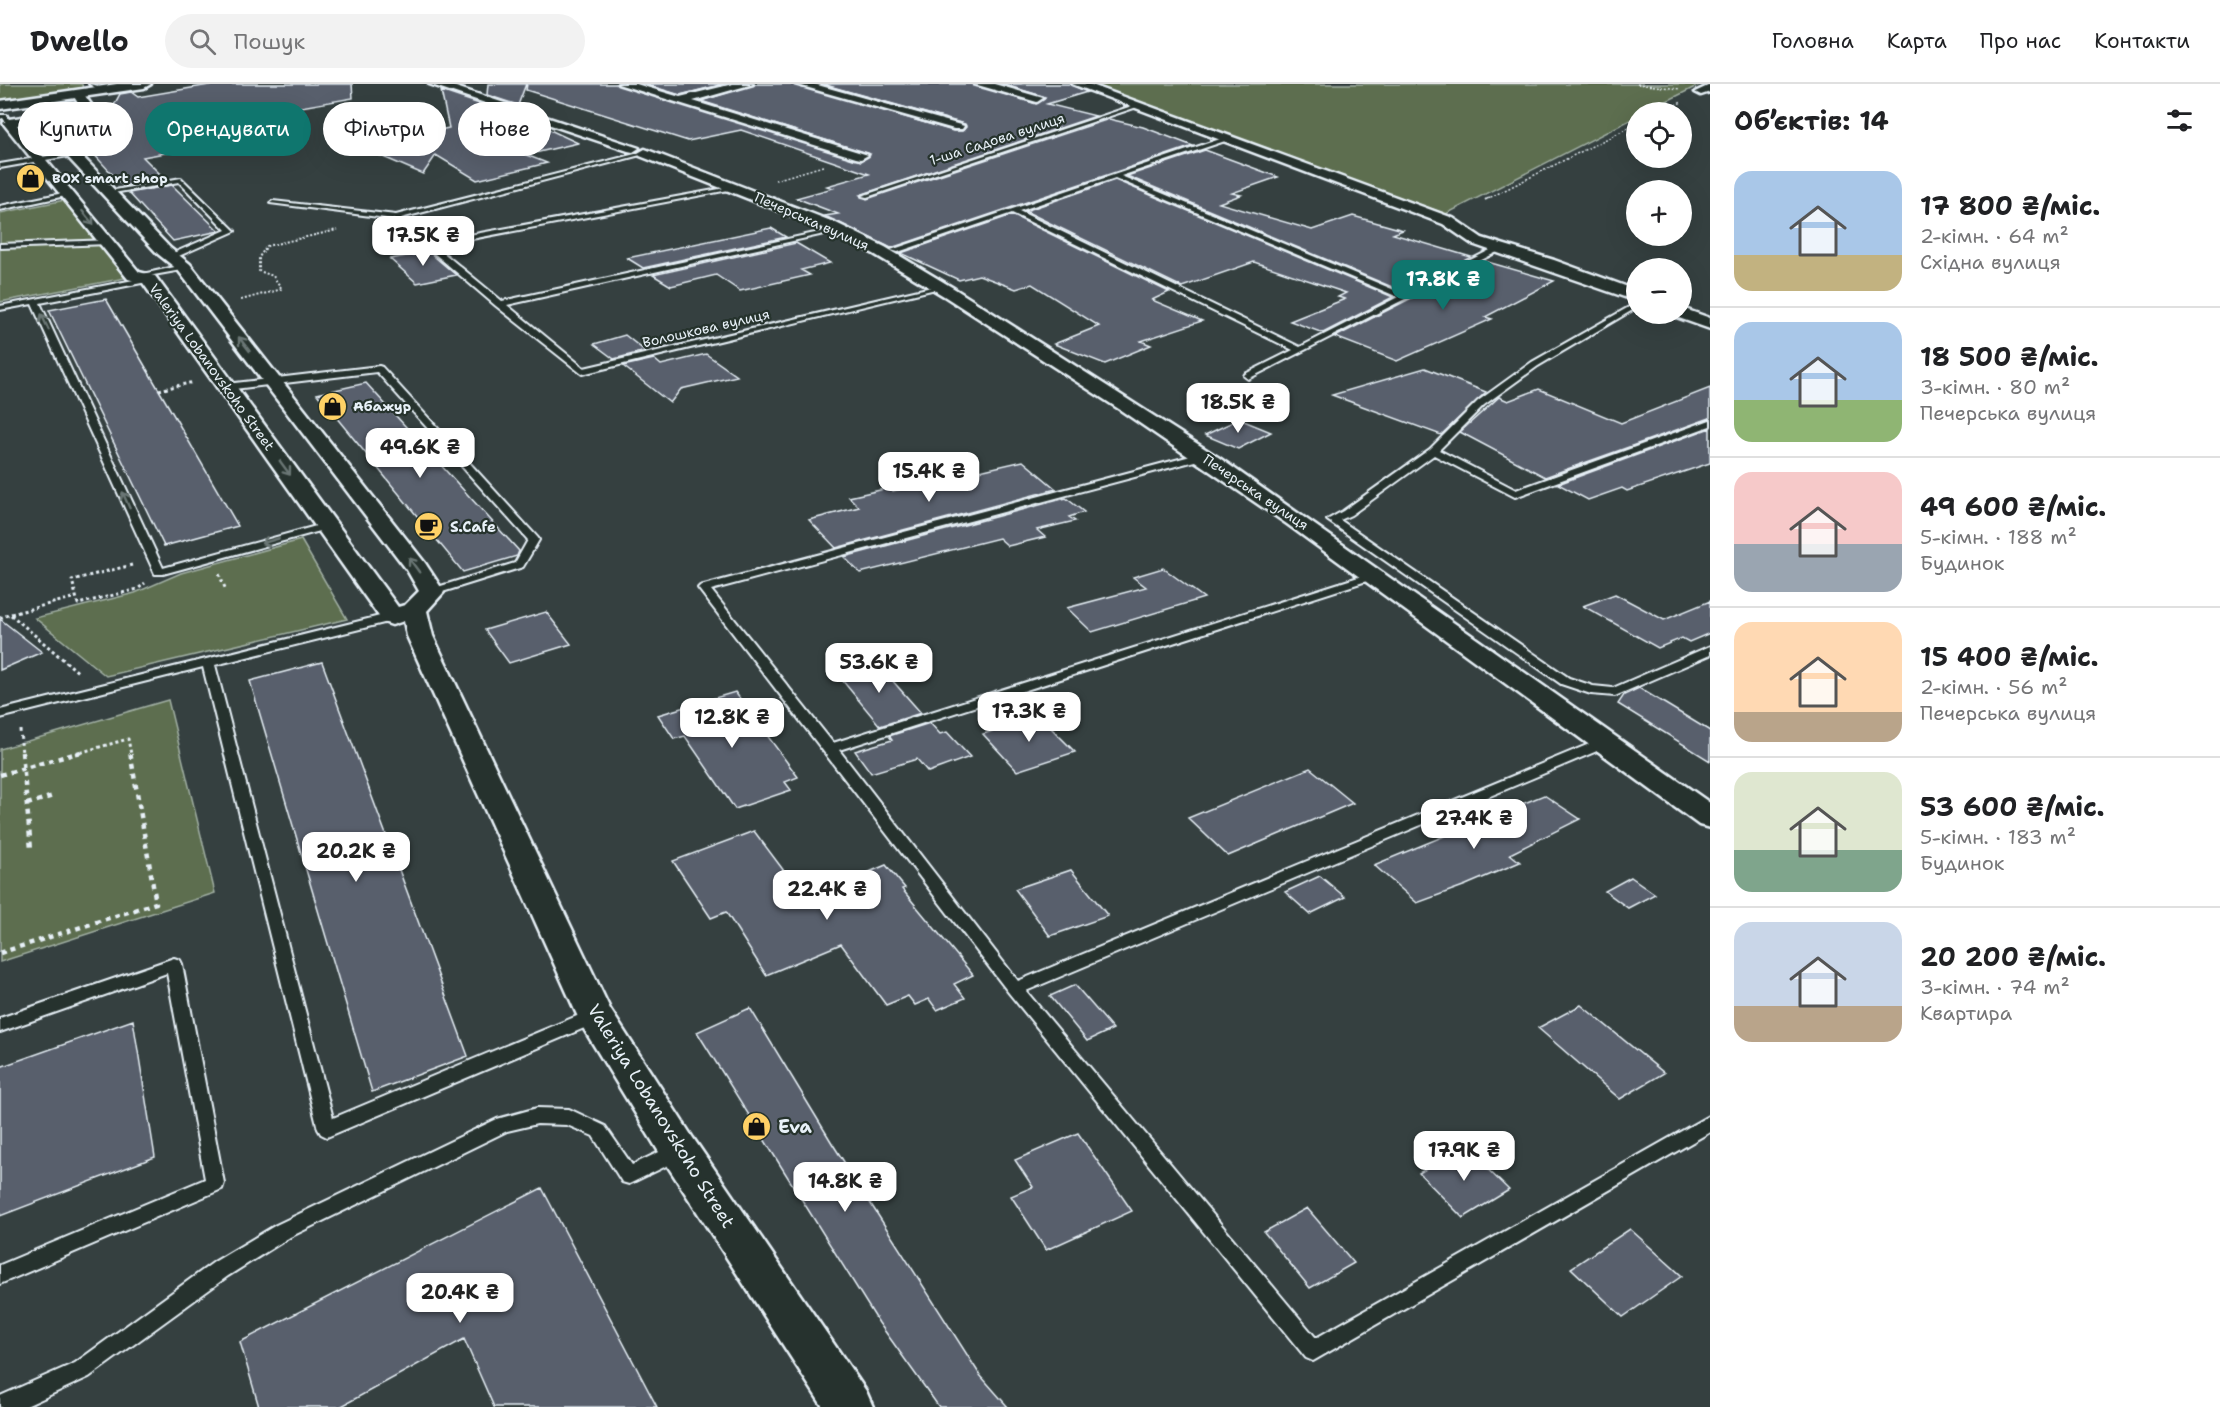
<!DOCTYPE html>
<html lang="uk">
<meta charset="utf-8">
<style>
body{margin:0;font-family:"Shantell Sans",sans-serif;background:#f2f2f2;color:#202124;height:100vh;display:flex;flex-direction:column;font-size:22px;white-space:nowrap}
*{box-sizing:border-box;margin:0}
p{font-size:20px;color:#757577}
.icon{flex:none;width:33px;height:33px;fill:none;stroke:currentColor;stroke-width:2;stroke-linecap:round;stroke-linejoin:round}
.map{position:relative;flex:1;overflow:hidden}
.drawer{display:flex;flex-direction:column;background:#fff;width:510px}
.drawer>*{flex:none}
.banner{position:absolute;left:18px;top:18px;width:570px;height:54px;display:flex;gap:12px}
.controls{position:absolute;left:1626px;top:18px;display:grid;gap:12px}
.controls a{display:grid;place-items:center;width:66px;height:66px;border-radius:50%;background:#fff;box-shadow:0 6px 24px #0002;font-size:30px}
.price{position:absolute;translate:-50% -51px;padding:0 14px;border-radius:12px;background:#fff;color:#222;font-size:20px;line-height:39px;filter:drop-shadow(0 2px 3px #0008)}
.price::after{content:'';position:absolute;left:50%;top:36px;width:18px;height:14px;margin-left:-9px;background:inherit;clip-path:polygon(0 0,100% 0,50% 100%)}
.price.active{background:#0f766e;color:#fff}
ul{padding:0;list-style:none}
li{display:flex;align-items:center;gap:18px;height:150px;padding:0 24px}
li+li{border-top:2px solid #e0e0e0}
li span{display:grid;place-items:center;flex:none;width:168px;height:120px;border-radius:18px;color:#555}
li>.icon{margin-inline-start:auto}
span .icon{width:72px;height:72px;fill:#fffc;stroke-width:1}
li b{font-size:26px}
h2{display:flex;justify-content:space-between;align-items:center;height:72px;padding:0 24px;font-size:26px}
.chip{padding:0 21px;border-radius:27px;background:#fff;box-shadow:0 6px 24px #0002;font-size:21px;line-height:54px}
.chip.active{background:#0f766e;color:#fff}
header{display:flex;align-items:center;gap:36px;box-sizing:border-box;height:84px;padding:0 30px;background:#fff;border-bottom:2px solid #e0e0e0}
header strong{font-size:28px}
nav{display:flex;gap:33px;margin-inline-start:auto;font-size:21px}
.search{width:420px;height:54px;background:#f2f2f2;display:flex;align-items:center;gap:15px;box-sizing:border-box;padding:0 21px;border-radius:33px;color:#757577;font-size:22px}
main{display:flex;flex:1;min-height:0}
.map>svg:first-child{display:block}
</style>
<header>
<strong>Dwello</strong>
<div class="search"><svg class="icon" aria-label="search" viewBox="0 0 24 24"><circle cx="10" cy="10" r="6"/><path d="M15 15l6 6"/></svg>Пошук</div>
<nav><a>Головна</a><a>Карта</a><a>Про нас</a><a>Контакти</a></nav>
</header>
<main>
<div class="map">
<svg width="1710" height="1323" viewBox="0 0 1710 1323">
<rect width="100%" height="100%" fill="#354040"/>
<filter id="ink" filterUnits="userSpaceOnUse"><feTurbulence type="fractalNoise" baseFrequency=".0167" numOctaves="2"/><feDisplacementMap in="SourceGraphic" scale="12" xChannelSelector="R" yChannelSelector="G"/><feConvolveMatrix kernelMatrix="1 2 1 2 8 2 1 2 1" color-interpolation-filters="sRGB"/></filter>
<g filter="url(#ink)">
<path fill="#5d6e50" stroke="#a2b0a4" stroke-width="1.5" d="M0,0H82L83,7L0,18Z
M1087,0H1701L1645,28H1636V33L1446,130Z
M65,116L125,194L0,218V129Z
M301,456L347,535L106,592L35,534L135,509L181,489Z
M168,616L215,809L0,878V665Z"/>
<path fill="#595f6c" stroke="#e8f1f8" stroke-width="1.5" d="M215,0H352L353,14L181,44L208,61L143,73L165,95L123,102L90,66L120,10L131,8L138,13Z
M488,0H526L518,21L487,11Z
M527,0H616L861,77L870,70L701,17L755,0H793L953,47H962L966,43L965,40L822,0H972L1036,20L1045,13L1002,0H1070L1087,8L1047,20L1096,32L860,111L867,115L1109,35L1143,43L1193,62L891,164L825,132L838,130L796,114L833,104L827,102L869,90L741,46L688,57L526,6Z
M644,0H724L680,11Z
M441,7L533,38L578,59L526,71L547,79L477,96L436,71L423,90L360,63L449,44Z
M1205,66L1278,93L1232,109L1241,111L1219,119L1312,146L1353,132L1403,146L1393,150L1471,173L1404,208L1127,92Z
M1115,96L1393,213L1323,249L1290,237L1345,215L1338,213L1346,209L1254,178L1182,203L1025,127Z
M172,101L219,147L173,157L129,109Z
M1012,131L1169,208L1152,216L1202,237L1141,257L1151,261L1105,280L1054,260L1099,242L1032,200L1016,205L979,191L959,196L901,169Z
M771,144L786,153L643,184L627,174Z
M796,159L830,179L801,186L810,191L740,207L716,191L671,202L653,191Z
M429,168L456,191L417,199L390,175Z
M1484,177L1554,197L1485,233L1492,235L1397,277L1335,253Z
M106,215L159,306L238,442L164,462L49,226Z
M625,251L645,267L614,275L594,260Z
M706,270L737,292L681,305L670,319L623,282L654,275L661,281Z
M1425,284L1486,308L1441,351L1332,311Z
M366,299L519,467L517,472L463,488L317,310Z
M1710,304V334L1545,393L1460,348L1499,313L1508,317L1539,305L1621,339Z
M1239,335L1271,348L1238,365L1205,351Z
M1710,344V379L1627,407L1622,404L1588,416L1558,400Z
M1023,377L1056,405L836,464L809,436L859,423L849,413L889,404L893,407Z
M1066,414L1084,428L1069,433L1075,437L1037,446L1045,453L1008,462L999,454L860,489L844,473Z
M1163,484L1204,514L1092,548L1067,524L1146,503L1133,493Z
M1615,510L1664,536L1710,517V549L1689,558L1682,554L1658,564L1583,522Z
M546,528L571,560L509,579L485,546Z
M0,535L42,568L0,586Z
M322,578L468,972L372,1008L250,597Z
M876,578L921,629L880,642L837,590Z
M1639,604L1710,647V677L1618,620L1624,611Z
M735,608L798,693L785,698L791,706L735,725L685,652L674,655L658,631Z
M1039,632L1075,668L1017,687L983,650Z
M930,639L940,650L947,648L970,673L928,688L917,675L871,689L855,667L892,656L889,652Z
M1310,684L1353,719L1228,772L1188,734Z
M1544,711L1580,735L1510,770L1520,778L1466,801L1417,819L1374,781Z
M754,747L805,815L886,781L905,804L902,805L973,891L954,900L965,914L937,926L929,915L915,921L908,912L886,921L841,860L766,891L726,828L711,834L673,777Z
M1071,786L1108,832L1050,852L1015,805Z
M1320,792L1345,813L1310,830L1285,808Z
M1631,793L1655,810L1628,824L1605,807Z
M1075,901L1113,945L1087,957L1050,912Z
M1581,921L1664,989L1620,1015L1538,944Z
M750,924L832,1059L980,1291L1008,1323H939L879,1239L697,948Z
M133,936L155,1073L0,1132V983Z
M1078,1049L1132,1127L1046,1166L1011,1112L1033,1103L1015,1076Z
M1465,1063L1509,1106L1463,1134L1419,1089Z
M542,1104L657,1323H494L464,1255L340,1323H259L240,1258Z
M1307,1124L1354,1179L1310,1204L1264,1148Z
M1630,1145L1682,1192L1623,1233L1571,1184Z"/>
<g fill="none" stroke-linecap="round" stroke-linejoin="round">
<defs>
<path id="service" d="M89,0L99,2L96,4Z
M1135,21L1140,22L867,113L862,112Z
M0,31H7L11,40H7L3,34L0,35Z
M1226,53L1228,56L1121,92L1404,210L1496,163L1503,165L1248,295L1244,292L1245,290L1293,266L1012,129L898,168L891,166ZM1115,94L1398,213L1300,263L1019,127Z
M72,68L74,71L0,84V80Z
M643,68L648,69L401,134L431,158L736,102L739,104L435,162L502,217L838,144L842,146L507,221L584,284L940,201L944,203L582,290L496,222L394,135L270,119L273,117L396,131Z
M181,94L235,147L172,175H169V171L226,146L179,98L107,110L104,108Z
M68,108L70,111L0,126V122Z
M111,156L112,158L108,160L0,164V160Z
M184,181L188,183L187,185L137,194L133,192Z
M149,193H152V197L40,219L163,484L327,439L332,442L331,444L163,490H155L32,220L0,226V222Z
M1636,219V224L1538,282L1484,321L1439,366L1516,406L1710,336V342L1515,413L1434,371L1351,431L1340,436L1569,594L1593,602L1613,604L1710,562V571L1615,612L1591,610L1561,600L1327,436L1343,427L1430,365L1478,317L1532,278Z
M379,282L382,283L538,454L539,456L523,483L436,510H428L426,508L428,506L515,479L528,456L377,288L226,306L221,303L226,300Z
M1202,369L1207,372L1206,374L711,506L833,659L1368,490H1376V494L839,666L1018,897L1599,656H1609L1611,659L1609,662L1026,907L1316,1254L1710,1031V1048L1313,1277L1306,1274L1009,909L698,504L700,502Z
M392,529L398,533L396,536L215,581L333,1034L589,927L595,925L601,927L603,932L601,937L327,1053L321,1050L318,1045L203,583L0,634V626Z
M174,874L180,876L182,880L224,1099L222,1105L0,1200V1181L205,1095L167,889L0,948V934Z
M537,1024L569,1025L605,1042L632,1081L678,1059L685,1061L687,1067L685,1073L629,1100L622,1098L593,1052L567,1041L537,1040L507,1047L290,1153L228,1192L89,1293L24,1323H0V1312L75,1279L214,1178L276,1141L497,1035Z"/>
<path id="minor" d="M429,0H447L639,64L633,68L628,67Z
M618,0H636L680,13L733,0H753L693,17L868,71L861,75L856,74Z
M795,0H814L964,42L962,45H954Z
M974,0H994L1043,14L1037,18Z
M1072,0H1089L1453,134L1482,154L1554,176L1636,206V217L1472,160L1443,140Z
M1710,1V8L1701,11L1695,8Z
M79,8L83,9L95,26L79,69L170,164L190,180L425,479L444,508L427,527L433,552L610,925L693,1054L866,1307L873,1323H823L665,1078L582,942L407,552L404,537L392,541L383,538L143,199L128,195L3,39L9,35L81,24L73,11ZM81,31L65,70L158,170L178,186L407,486L419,507L405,521L398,523L155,192L139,188L17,41Z
M645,65L836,139L885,163L955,205L1218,373L1710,719V744L1699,741L1287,440L1119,325L944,212L874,170L825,145L640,72L638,69Z
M1682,224L1710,234V245L1676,233L1674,230H1682Z"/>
<path id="tertiary" d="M117,0H151L144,4L0,25V17Z"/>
</defs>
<use href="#service" stroke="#e8f1f8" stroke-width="4"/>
<use href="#minor" stroke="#e8f1f8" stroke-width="5"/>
<use href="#tertiary" stroke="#e8f1f8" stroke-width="5"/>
<path stroke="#e8f1f8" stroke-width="1.5" stroke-dasharray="2 2" stroke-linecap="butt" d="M1637,0L1680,5
M1661,28L1682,18
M775,96L823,82
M1487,115L1636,40"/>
<path stroke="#e8f1f8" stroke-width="2" stroke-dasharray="2 2" stroke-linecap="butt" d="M1485,116L1490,113
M241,216L282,205L273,192L259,187V173L267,162L337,146"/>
<path stroke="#e8f1f8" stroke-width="3" stroke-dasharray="3 3" stroke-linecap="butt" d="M159,306L194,298
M132,481L72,496L78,520L138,505L145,499
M219,490L226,506
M11,530L76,513
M0,534L10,530L79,589
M20,646L22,670
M75,670L128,655L131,670"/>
<path stroke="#e8f1f8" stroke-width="4.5" stroke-dasharray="5 5" stroke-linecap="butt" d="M22,668L31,765
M0,691L81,668
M27,720L53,712
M0,869L156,819L130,668"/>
<use href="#service" fill="#26332d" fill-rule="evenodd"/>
<use href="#minor" fill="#26332d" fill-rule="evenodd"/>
<use href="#tertiary" fill="#26332d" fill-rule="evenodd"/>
</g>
<defs><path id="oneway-shaft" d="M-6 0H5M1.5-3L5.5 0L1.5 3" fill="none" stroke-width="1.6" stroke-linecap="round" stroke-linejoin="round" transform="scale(1.5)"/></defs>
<g stroke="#6a7674">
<use href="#oneway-shaft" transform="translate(88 134) rotate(51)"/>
<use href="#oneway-shaft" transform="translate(45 238) rotate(-115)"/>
<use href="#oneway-shaft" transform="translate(244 260) rotate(-128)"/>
<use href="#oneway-shaft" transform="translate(285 384) rotate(54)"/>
<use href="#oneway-shaft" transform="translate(126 416) rotate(-114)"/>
<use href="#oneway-shaft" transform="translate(270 457) rotate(164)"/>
<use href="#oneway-shaft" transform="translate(414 481) rotate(-126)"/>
</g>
</g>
<defs>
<symbol id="shop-disc" viewBox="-11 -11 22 22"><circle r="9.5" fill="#ffd166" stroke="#26332d"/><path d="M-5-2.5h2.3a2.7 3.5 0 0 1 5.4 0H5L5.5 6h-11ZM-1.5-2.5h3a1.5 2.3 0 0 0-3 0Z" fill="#111"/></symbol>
<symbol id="cafe-disc" viewBox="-11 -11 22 22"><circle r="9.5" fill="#ffd166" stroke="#26332d"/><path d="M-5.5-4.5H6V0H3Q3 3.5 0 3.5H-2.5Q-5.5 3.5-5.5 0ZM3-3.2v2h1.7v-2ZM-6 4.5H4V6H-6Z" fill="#111"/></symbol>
</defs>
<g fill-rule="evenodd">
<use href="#shop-disc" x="14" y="78" width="33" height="33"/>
<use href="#shop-disc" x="316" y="306" width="33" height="33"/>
<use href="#cafe-disc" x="412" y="426" width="33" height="33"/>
<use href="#shop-disc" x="740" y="1026" width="33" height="33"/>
</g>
<g text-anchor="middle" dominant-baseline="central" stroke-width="4.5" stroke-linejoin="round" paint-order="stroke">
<g font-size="14" fill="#e8f1f8" stroke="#26332d">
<text transform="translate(997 55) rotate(-18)">1-ша Садова вулиця</text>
<text transform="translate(812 137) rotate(24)">Печерська вулиця</text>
<text transform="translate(706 244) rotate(-13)">Волошкова вулиця</text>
<text transform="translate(212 283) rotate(54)">Valeriya Lobanovskoho Street</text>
<text transform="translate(1256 408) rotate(34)">Печерська вулиця</text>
</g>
<g font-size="14" font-weight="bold" fill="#e8f1f8" stroke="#26332d" text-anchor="start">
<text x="52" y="94">BOX smart shop</text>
<text x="353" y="322">Абажур</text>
</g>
<g font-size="15" font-weight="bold" fill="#e8f1f8" stroke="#26332d" text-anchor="start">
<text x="450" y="443">S.Cafe</text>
</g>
<g font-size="18" fill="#e8f1f8" stroke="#26332d">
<text transform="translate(661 1032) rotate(58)">Valeriya Lobanovskoho Street</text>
</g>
<g font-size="18" font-weight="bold" fill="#e8f1f8" stroke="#26332d" text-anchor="start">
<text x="778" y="1043">Eva</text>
</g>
</g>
</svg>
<div class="controls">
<a><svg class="icon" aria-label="locate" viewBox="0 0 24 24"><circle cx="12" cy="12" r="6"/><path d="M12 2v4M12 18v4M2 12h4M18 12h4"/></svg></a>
<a>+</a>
<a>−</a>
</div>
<b class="price" style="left:423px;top:183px">17.5K ₴</b>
<b class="price active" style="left:1443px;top:227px">17.8K ₴</b>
<b class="price" style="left:1238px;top:350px">18.5K ₴</b>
<b class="price" style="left:420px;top:395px">49.6K ₴</b>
<b class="price" style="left:929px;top:419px">15.4K ₴</b>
<b class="price" style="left:879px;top:610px">53.6K ₴</b>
<b class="price" style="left:1029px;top:659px">17.3K ₴</b>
<b class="price" style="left:732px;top:665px">12.8K ₴</b>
<b class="price" style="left:1474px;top:766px">27.4K ₴</b>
<b class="price" style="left:356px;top:799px">20.2K ₴</b>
<b class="price" style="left:827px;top:837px">22.4K ₴</b>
<b class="price" style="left:1464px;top:1098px">17.9K ₴</b>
<b class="price" style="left:845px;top:1129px">14.8K ₴</b>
<b class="price" style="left:460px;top:1240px">20.4K ₴</b>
<div class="banner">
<a class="chip">Купити</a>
<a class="chip active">Орендувати</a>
<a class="chip">Фільтри</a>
<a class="chip">Нове</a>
</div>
</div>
<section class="drawer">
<h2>Об’єктів: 14<svg class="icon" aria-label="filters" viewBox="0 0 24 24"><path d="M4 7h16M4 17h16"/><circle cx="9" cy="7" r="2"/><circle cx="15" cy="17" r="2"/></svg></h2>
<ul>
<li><span style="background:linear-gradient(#a9c7e8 70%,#c2b280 0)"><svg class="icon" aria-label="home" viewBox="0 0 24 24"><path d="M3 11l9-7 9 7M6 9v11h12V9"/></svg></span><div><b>17 800 ₴/міс.</b><p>2-кімн. · 64 m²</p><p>Східна вулиця</p></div></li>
<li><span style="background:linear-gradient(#a9c7e8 65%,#8fb573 0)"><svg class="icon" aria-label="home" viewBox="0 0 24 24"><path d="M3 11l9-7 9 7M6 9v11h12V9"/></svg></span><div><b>18 500 ₴/міс.</b><p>3-кімн. · 80 m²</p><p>Печерська вулиця</p></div></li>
<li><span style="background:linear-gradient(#f6c9c9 60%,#9aa5b1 0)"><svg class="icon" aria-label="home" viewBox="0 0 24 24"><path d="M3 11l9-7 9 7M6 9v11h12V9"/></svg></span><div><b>49 600 ₴/міс.</b><p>5-кімн. · 188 m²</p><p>Будинок</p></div></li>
<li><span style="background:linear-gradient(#ffd9b3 75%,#b9a48a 0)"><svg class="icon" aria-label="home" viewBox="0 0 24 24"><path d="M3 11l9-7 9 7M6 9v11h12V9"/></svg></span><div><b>15 400 ₴/міс.</b><p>2-кімн. · 56 m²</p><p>Печерська вулиця</p></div></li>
<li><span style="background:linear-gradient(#dfe7d0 65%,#7fa58c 0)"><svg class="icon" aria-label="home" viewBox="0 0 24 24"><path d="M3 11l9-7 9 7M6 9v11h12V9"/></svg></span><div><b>53 600 ₴/міс.</b><p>5-кімн. · 183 m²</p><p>Будинок</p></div></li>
<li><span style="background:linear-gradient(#c9d6e8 70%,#b9a48a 0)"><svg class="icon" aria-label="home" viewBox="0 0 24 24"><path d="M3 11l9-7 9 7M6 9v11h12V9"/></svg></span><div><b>20 200 ₴/міс.</b><p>3-кімн. · 74 m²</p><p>Квартира</p></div></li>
</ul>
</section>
</main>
